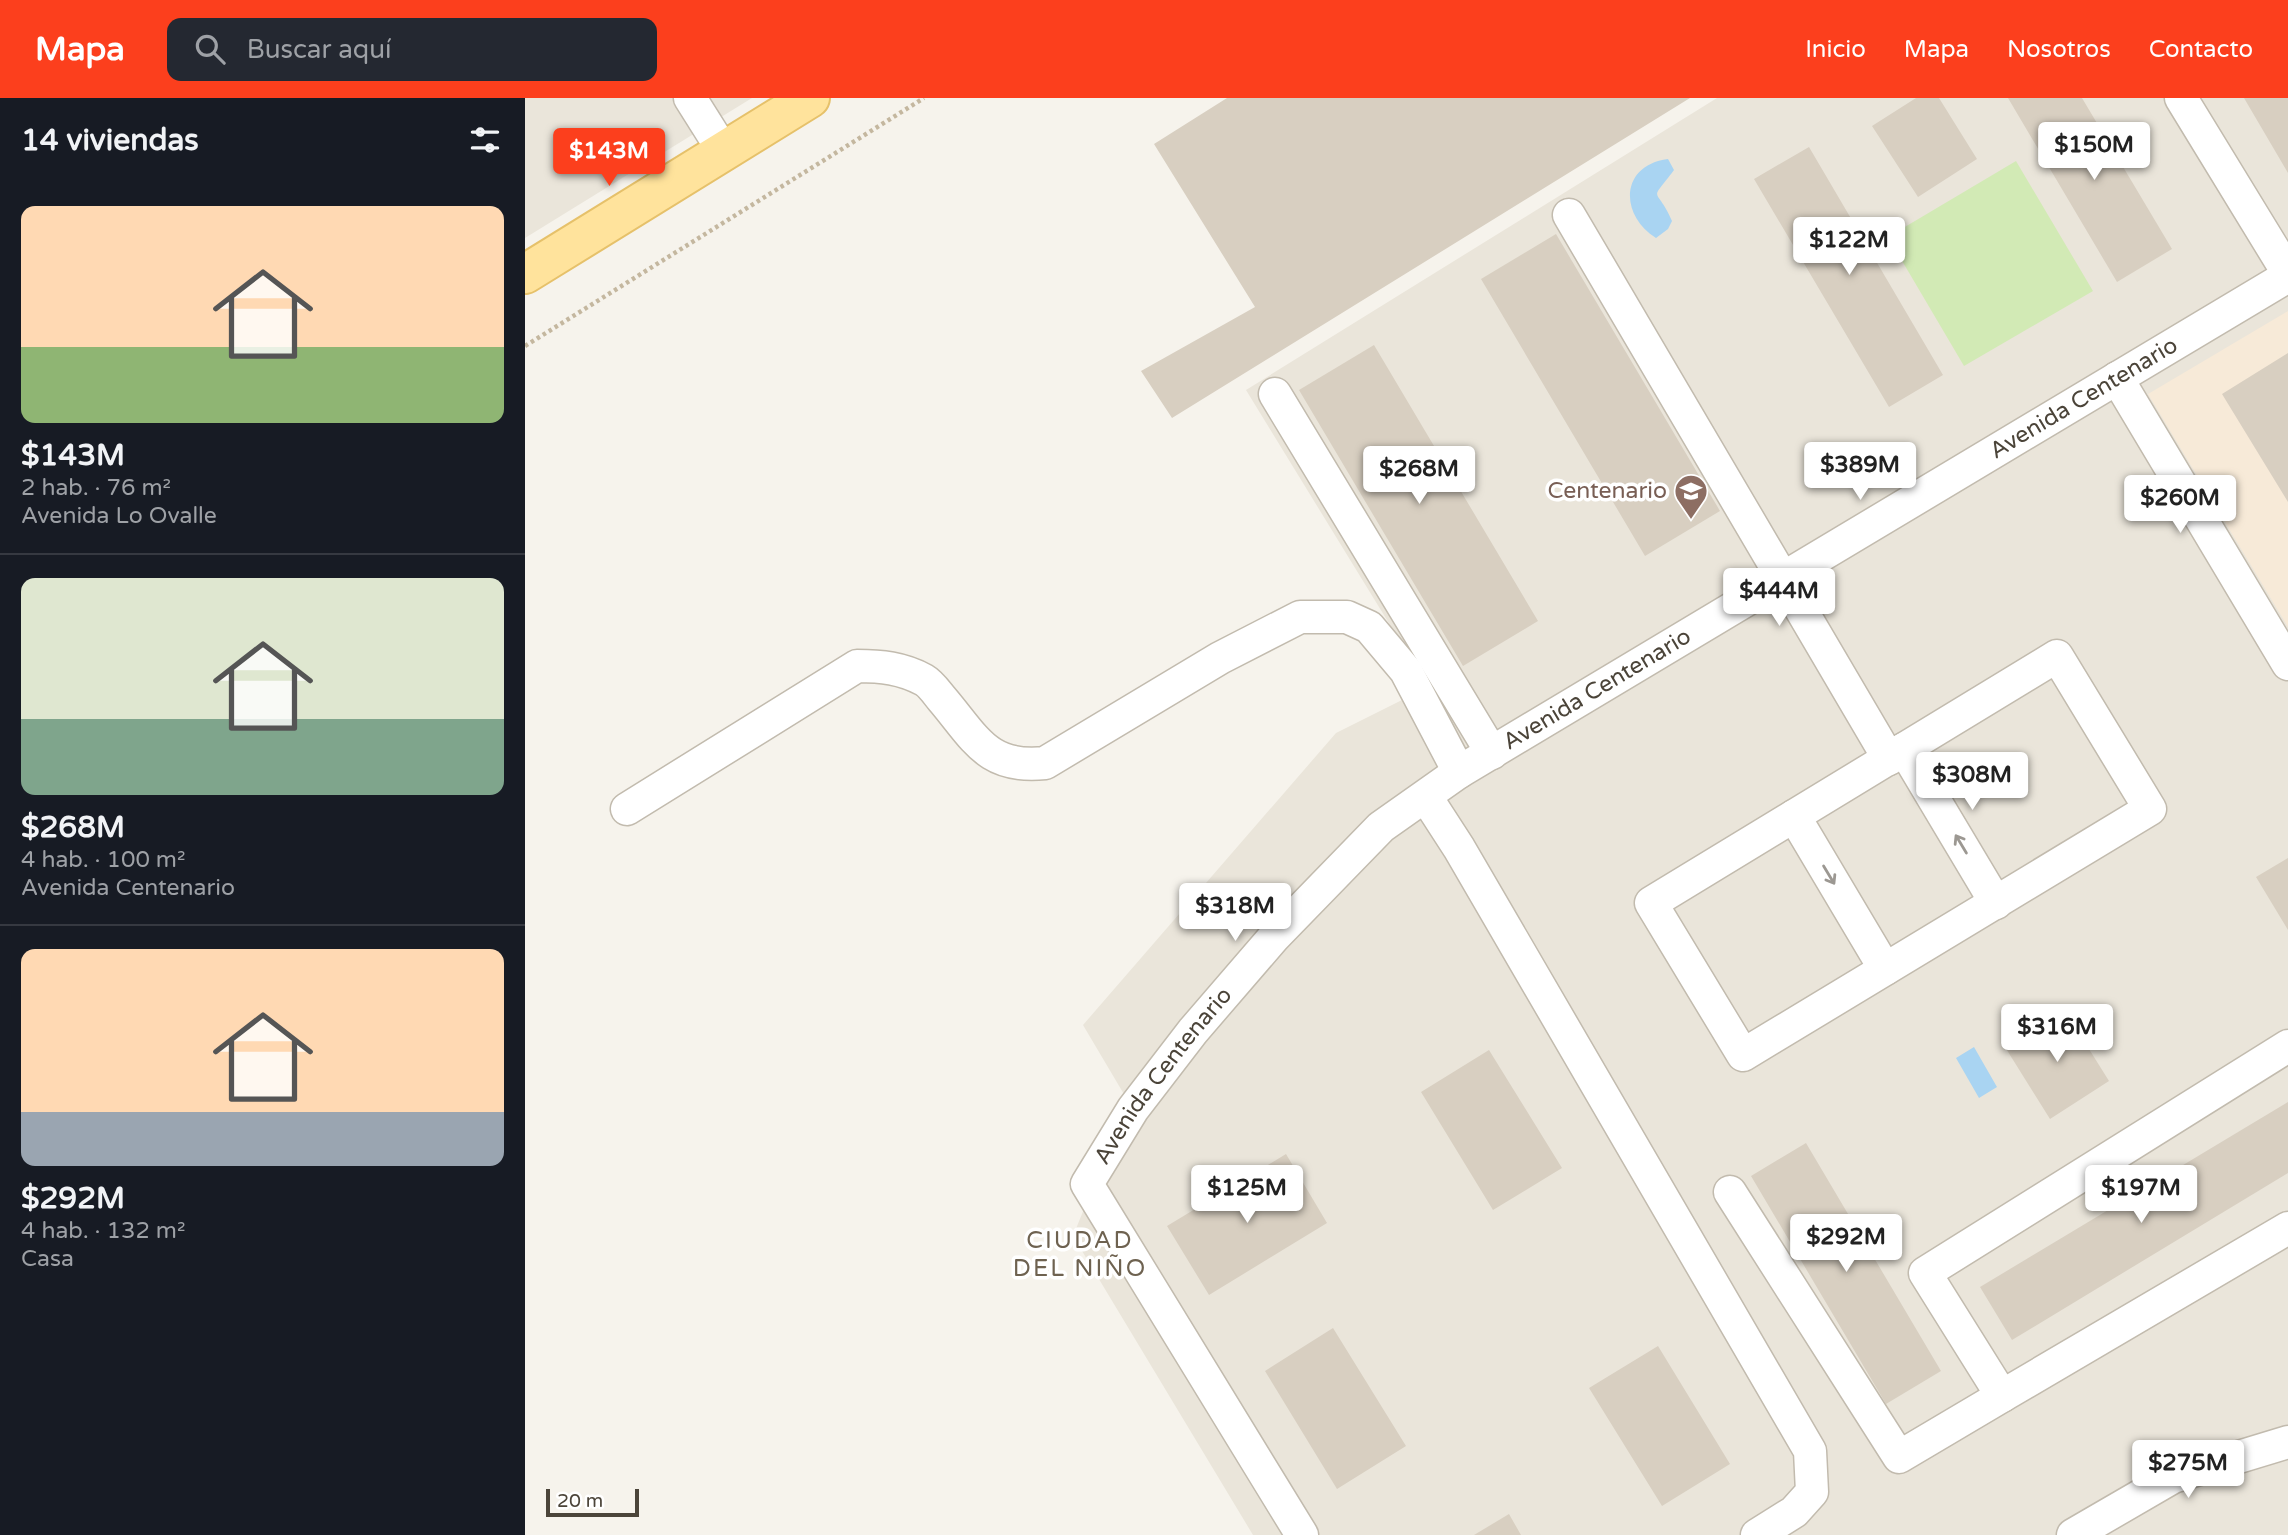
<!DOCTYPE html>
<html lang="es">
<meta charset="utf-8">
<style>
body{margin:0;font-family:"Varela Round",sans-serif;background:#242831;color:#f1f3f6;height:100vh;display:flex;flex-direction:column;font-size:26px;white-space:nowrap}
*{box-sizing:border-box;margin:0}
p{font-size:23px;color:#9ea1a6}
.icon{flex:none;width:38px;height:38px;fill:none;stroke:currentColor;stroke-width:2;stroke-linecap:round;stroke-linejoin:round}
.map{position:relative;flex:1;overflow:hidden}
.sheet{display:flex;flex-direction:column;background:#171b24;width:525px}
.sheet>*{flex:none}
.scale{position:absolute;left:21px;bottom:18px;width:93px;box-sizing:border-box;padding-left:7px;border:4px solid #4b4439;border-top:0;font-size:19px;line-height:24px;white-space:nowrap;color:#4b4439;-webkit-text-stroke:5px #fff;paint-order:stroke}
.price{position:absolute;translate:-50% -60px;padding:0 16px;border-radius:7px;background:#fff;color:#222;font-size:23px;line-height:46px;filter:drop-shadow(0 2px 4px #0008)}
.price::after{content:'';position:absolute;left:50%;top:42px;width:21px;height:16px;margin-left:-10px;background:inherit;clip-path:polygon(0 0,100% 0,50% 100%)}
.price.on{background:#fc3f1d;color:#fff}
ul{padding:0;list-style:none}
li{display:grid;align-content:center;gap:14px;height:371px;padding:0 21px}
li+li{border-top:2px solid #363941}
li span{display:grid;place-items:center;height:217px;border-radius:14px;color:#555}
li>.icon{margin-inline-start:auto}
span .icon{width:126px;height:126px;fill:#fffc;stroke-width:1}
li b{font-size:30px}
h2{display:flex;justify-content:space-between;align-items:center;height:84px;padding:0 21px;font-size:30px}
header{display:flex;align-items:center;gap:42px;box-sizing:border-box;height:98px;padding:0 35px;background:#fc3f1d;color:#fff}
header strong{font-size:33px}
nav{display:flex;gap:38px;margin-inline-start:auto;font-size:24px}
.search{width:490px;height:63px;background:#242831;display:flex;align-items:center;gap:18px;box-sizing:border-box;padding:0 24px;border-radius:14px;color:#9ea1a6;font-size:26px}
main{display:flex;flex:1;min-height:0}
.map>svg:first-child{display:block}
</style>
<header>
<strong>Mapa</strong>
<div class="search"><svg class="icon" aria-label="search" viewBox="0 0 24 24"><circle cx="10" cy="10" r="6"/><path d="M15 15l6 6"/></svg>Buscar aquí</div>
<nav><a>Inicio</a><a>Mapa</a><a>Nosotros</a><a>Contacto</a></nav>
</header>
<main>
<section class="sheet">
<h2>14 viviendas<svg class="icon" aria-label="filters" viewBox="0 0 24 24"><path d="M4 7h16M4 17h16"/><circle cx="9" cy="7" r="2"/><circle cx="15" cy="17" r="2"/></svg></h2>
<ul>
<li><span style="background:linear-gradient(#ffd9b3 65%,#8fb573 0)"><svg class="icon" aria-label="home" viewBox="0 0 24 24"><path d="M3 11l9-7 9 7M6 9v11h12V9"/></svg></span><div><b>$143M</b><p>2 hab. · 76 m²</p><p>Avenida Lo Ovalle</p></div></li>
<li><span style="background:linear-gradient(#dfe7d0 65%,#7fa58c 0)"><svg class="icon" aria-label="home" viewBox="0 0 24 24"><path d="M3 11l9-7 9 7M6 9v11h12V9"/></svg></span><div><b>$268M</b><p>4 hab. · 100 m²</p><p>Avenida Centenario</p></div></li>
<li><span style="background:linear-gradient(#ffd9b3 75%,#9aa5b1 0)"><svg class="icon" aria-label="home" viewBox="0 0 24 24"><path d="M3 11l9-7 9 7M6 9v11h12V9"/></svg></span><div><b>$292M</b><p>4 hab. · 132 m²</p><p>Casa</p></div></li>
</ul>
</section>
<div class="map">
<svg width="1763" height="1437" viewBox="0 0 1763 1437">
<rect width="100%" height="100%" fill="#f6f3ec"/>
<path fill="#eae5da" d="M0,0H227L0,140Z
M1192,0H1763V1437H728L548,1138L603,1003L558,927L811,635L903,589L721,292Z"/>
<path fill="#f7ead8" d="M1763,213V529L1623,296Z"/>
<path fill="#d2eab5" d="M1491,63L1568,193L1439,268L1363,139Z"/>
<path fill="#a9d4f2" d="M1143,61L1149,72C1123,107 1131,86 1147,123L1143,131L1131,140C1094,117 1095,67 1143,61Z
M1449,949L1472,989L1454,1000L1431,960Z"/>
<path fill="#d8cfc1" d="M702,0H1165L647,320L616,273L730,209L629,46Z
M1391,0H1414L1452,61L1393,99L1347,28Z
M1483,0H1557L1647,151L1592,184Z
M1719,0H1763V75Z
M1284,49L1418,277L1364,309L1229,81Z
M1031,136L1195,413L1120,458L956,181Z
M849,247L1013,523L938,568L774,292Z
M1763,255V404L1697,296Z
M1763,760V832L1731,779Z
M1539,911L1584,983L1525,1021L1480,949Z
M964,952L1037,1070L968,1112L896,994Z
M1763,1004V1075L1487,1242L1455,1189Z
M1281,1045L1416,1273L1361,1306L1226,1078Z
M761,1056L802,1125L684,1197L642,1128Z
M808,1230L881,1348L812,1391L740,1273Z
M1133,1248L1205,1366L1137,1408L1064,1290Z
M984,1416L996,1437H949Z"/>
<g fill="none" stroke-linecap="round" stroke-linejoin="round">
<defs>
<g id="minor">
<path d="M165,0L199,54"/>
<path d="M1656,0L1763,175"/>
<path d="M1044,117L1364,661"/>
<path d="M1592,280L1763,566"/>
<path d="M750,296L967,655"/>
<path d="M1532,558L1625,711L1218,957L1126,805Z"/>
<path d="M1379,651L1471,805"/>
<path d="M901,699L934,750L1285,1353L1287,1394L1269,1414L1232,1437"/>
<path d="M102,711L332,568C356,568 377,570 399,582C406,586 412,595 417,601C451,641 462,671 520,665L695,560L775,519H822L844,529L881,573L934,674"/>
<path d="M1269,718L1360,871"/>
<path d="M1763,948L1400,1175L1477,1298L1763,1130"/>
<path d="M1205,1094L1374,1359L1477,1298"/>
<path id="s1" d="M777,1437L562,1086L608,1011L668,933L749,839L856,729L934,674L1763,178"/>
<path d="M1548,1437L1648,1379L1763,1344"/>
</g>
<path id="major" d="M0,176L285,0"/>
</defs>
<use href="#minor" stroke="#c2bbae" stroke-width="35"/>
<use href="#major" stroke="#e6c16a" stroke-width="42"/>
<path stroke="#c4b79f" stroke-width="4.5" stroke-dasharray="3.5 3.5" stroke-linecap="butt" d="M0,248L399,0"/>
<use href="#minor" stroke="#fff" stroke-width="32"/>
<use href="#major" stroke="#ffe39c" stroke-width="38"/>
</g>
<defs><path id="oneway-shaft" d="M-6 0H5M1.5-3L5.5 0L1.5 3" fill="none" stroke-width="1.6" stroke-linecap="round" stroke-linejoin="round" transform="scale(1.75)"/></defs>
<g stroke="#9c9892">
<use href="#oneway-shaft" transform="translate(1436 746) rotate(-121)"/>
<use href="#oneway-shaft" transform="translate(1304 777) rotate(59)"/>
</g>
<defs>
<symbol id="school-pin" viewBox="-11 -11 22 30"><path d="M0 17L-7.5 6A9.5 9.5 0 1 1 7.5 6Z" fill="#8d6e63" stroke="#fff"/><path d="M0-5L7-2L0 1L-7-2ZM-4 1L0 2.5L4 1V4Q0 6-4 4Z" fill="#fff"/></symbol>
</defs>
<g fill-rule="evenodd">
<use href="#school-pin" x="1147" y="374" width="38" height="52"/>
</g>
<g text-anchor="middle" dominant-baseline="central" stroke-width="7" stroke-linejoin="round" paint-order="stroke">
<g font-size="23" fill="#4b4439" stroke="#fff">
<text stroke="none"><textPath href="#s1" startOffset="1699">Avenida Centenario</textPath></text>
<text stroke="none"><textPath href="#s1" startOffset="1132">Avenida Centenario</textPath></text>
<text stroke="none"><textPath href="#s1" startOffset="544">Avenida Centenario</textPath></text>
</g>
<g font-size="23" fill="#785e54" stroke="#fff" text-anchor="end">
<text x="1142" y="393">Centenario</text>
</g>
<g font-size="24" letter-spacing="2" fill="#6e6250" stroke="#fff">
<text x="555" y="1142">CIUDAD<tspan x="555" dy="28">DEL NIÑO</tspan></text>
</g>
</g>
</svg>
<div class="scale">20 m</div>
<b class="price" style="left:1569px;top:84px">$150M</b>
<b class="price on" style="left:84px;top:90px">$143M</b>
<b class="price" style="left:1324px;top:179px">$122M</b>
<b class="price" style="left:1335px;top:404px">$389M</b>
<b class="price" style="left:894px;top:408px">$268M</b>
<b class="price" style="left:1655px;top:437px">$260M</b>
<b class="price" style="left:1254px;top:530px">$444M</b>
<b class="price" style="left:1447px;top:714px">$308M</b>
<b class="price" style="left:710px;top:845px">$318M</b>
<b class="price" style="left:1532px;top:966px">$316M</b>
<b class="price" style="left:722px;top:1127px">$125M</b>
<b class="price" style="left:1616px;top:1127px">$197M</b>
<b class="price" style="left:1321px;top:1176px">$292M</b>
<b class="price" style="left:1663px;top:1402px">$275M</b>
</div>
</main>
